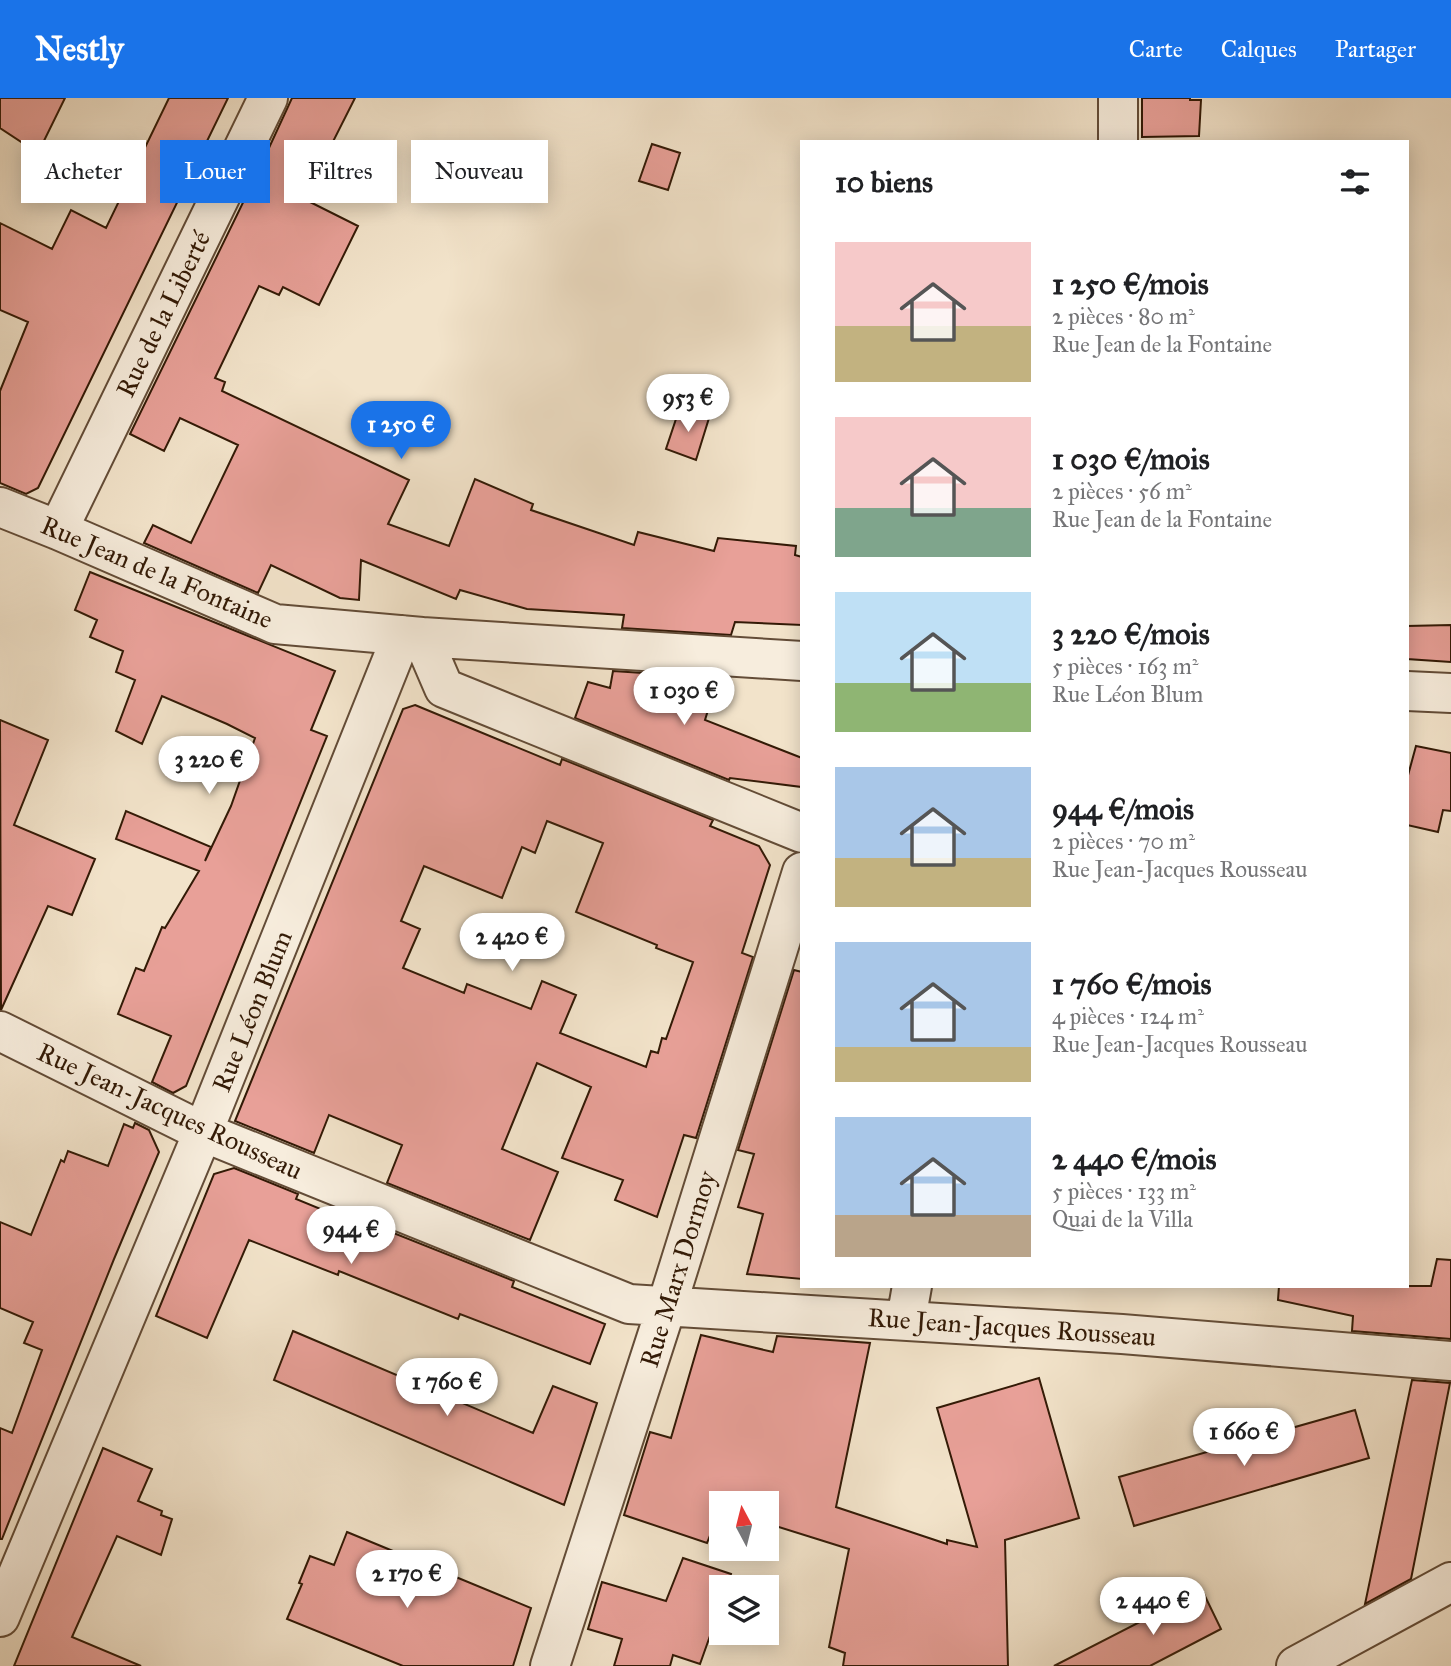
<!DOCTYPE html>
<html lang="fr">
<meta charset="utf-8">
<style>
body{margin:0;font-family:"IM FELL Great Primer",serif;background:#f2f2f2;color:#202124;height:100vh;display:flex;flex-direction:column;font-size:26px;white-space:nowrap}
*{box-sizing:border-box;margin:0}
p{font-size:23px;color:#757577}
.icon{flex:none;width:38px;height:38px;fill:none;stroke:currentColor;stroke-width:2;stroke-linecap:round;stroke-linejoin:round}
.map{position:relative;flex:1;overflow:hidden}
.panel{position:absolute;left:800px;top:42px;width:609px;height:1148px;display:flex;flex-direction:column;background:#fff;border-radius:0px;box-shadow:0 4px 18px #0003}
.panel>*{flex:none}
.hud{position:absolute;left:21px;top:42px;width:665px;height:63px;display:flex;gap:14px}
.needle{width:46px;rotate:353deg}
.tools{position:absolute;left:709px;top:1393px;display:grid;gap:14px}
.tools a{display:grid;place-items:center;width:70px;height:70px;border-radius:0px;background:#fff;box-shadow:0 4px 18px #0003;font-size:35px}
.price{position:absolute;translate:-50% -60px;padding:0 16px;border-radius:24px;background:#fff;color:#222;font-size:23px;line-height:46px;filter:drop-shadow(0 2px 4px #0008)}
.price::after{content:'';position:absolute;left:50%;top:42px;width:21px;height:16px;margin-left:-10px;background:inherit;clip-path:polygon(0 0,100% 0,50% 100%)}
.price.active{background:#1a73e8;color:#fff}
ul{padding:0;list-style:none}
li{display:flex;align-items:center;gap:21px;height:175px;padding:0 35px}
li span{display:grid;place-items:center;flex:none;width:196px;height:140px;border-radius:0px;color:#555}
li>.icon{margin-inline-start:auto}
span .icon{width:84px;height:84px;fill:#fffc;stroke-width:1}
li b{font-size:30px}
h2{display:flex;justify-content:space-between;align-items:center;height:84px;padding:0 35px;font-size:30px}
.tag{padding:0 24px;border-radius:0px;background:#fff;box-shadow:0 4px 18px #0003;font-size:24px;line-height:63px}
.tag.active{background:#1a73e8;color:#fff}
header{display:flex;align-items:center;gap:42px;box-sizing:border-box;height:98px;padding:0 35px;background:#1a73e8;color:#fff}
header strong{font-size:33px}
nav{display:flex;gap:38px;margin-inline-start:auto;font-size:24px}
.map>svg:first-child{display:block}
</style>
<header>
<strong>Nestly</strong>
<nav><a>Carte</a><a>Calques</a><a>Partager</a></nav>
</header>
<div class="map">
<svg width="1451" height="1568" viewBox="0 0 1451 1568">
<rect width="100%" height="100%" fill="#f2e3ca"/>
<filter id="stains"><feTurbulence type="fractalNoise" baseFrequency=".00286" numOctaves="4"/><feColorMatrix values="0 0 0 0 .2 0 0 0 0 .09 0 0 0 0 .02 0 0 0 .5 -.17"/></filter>
<radialGradient id="worn" r=".72"><stop offset=".6" stop-color="#630" stop-opacity="0"/><stop offset="1" stop-color="#630" stop-opacity=".3"/></radialGradient>
<path fill="#e8a098" stroke="#331a06" stroke-width="2" fill-rule="evenodd" d="M0,0H65L38,55L0,30Z
M169,0H228L38,390L26,396L0,385V293L28,224L0,212V125L52,151L71,112L106,130Z
M292,0H355L304,101L358,128L319,207L283,189L279,197L259,188L215,280L225,284L222,293L409,382L388,426L449,448L475,381L533,406L531,412L634,447L638,434L714,453L718,440L796,448L795,457L802,459V527L735,524L731,537L622,530L624,517L527,511L460,492L456,501L361,462L359,502L340,500L271,467L258,495L144,445L153,427L191,445L238,347L180,320L164,353L130,336L256,78Z
M1142,0H1190V2H1201L1199,38L1142,39Z
M652,46L680,55L668,92L639,83Z
M680,309L709,320L696,362L666,351Z
M90,474L335,573L311,632L327,638L186,988L173,995L152,984L171,938L118,916L136,870L144,873L162,829L165,830L199,773L116,741L126,713L211,749L205,763L231,708L255,640L227,626L162,598L142,646L116,633L135,582L116,574L123,553L90,539L97,522L75,512Z
M1451,527V564L1407,561V528Z
M613,573L718,580L705,622L802,660V689L730,680L729,682L575,620L588,584L610,590Z
M415,607L560,667L562,661L713,722L710,728L759,748L770,767L742,855L753,859L696,1040L684,1037L657,1119L615,1102L623,1082L562,1060L591,989L537,965L502,1051L558,1074L530,1142L387,1085L402,1047L329,1017L314,1055L235,1023L403,611ZM547,723L603,745L576,814L657,847L656,850L693,864L666,941L662,940L658,955L651,953L646,969L560,935L576,897L542,883L531,911L467,886L464,895L403,870L420,831L401,823L424,768L502,800L522,749L535,755Z
M0,622L48,642L14,727L95,761L72,817L48,808L1,912Z
M1416,648L1451,655V713L1443,712L1438,734L1407,727V681Z
M794,872L802,874V1181L747,1176L763,1116L738,1109L754,1056L738,1052Z
M135,1025L149,1032L159,1054L114,1161L2,1441H0V1330L12,1335L42,1252L24,1245L33,1224L0,1210V1124L31,1137L61,1062L64,1064L68,1053L108,1068L124,1026L133,1030Z
M234,1070L298,1096L296,1101L369,1131L371,1126L514,1183L512,1189L605,1226L590,1266L460,1216L458,1221L339,1173L338,1177L249,1142L207,1240L156,1218L214,1076Z
M1437,1161L1451,1162V1241L1352,1233L1353,1218L1278,1202L1279,1188H1431Z
M293,1233L533,1335L553,1288L597,1305L564,1407L274,1282Z
M701,1237L773,1254L777,1238L870,1245L836,1409L947,1446V1442L977,1449L937,1310L1039,1280L1079,1420L1005,1442L1008,1568H843L845,1555L829,1549L849,1451L766,1425V1405H721V1410L707,1445L624,1417L650,1334L671,1340Z
M1412,1282L1450,1285L1411,1481L1365,1506Z
M1355,1312L1369,1360L1134,1428L1119,1379Z
M103,1350L152,1371L138,1403L162,1413L161,1417L172,1421L161,1457L117,1438L72,1539L141,1568H14Z
M347,1434L531,1510L513,1568H403L287,1521L302,1486L299,1485L310,1458L334,1467Z
M683,1460L731,1476L727,1489H721V1507L700,1566L673,1557L670,1568H614L622,1541L588,1531L602,1484L666,1503Z
M1202,1492L1221,1531L1150,1568H1054Z"/>
<g fill="none" stroke-linecap="round" stroke-linejoin="round">
<defs>
<path id="minor" d="M1118,0V44
M0,409L58,432L275,526L422,539L444,590L802,735
M58,432L268,0
M422,539L802,563
M1407,593L1451,595
M0,933L203,1034L629,1206L1122,1236L1451,1263
M906,1222L912,1188
M0,1519L203,1034L402,537
M550,1568L667,1207L802,774
M1296,1568L1451,1484"/>
</defs>
<use href="#minor" stroke="#634c37" stroke-width="42"/>
<use href="#minor" stroke="#f7eddd" stroke-width="38"/>
</g>
<g text-anchor="middle" dominant-baseline="central" stroke-width="5" stroke-linejoin="round" paint-order="stroke">
<g font-size="26" fill="#331a06" stroke="#f7eddd">
<text transform="translate(163 216) rotate(-64)">Rue de la Liberté</text>
<text transform="translate(157 474) rotate(23)">Rue Jean de la Fontaine</text>
<text transform="translate(252 913) rotate(-68)">Rue Léon Blum</text>
<text transform="translate(170 1013) rotate(25)">Rue Jean-Jacques Rousseau</text>
<text transform="translate(678 1171) rotate(-73)">Rue Marx Dormoy</text>
<text transform="translate(1012 1229) rotate(4)">Rue Jean-Jacques Rousseau</text>
</g>
</g>
<rect width="100%" height="100%" filter="url(#stains)"/>
<rect width="100%" height="100%" fill="url(#worn)"/>
</svg>
<div class="tools">
<a><svg class="needle" viewBox="-14 -14 28 28"><path d="M0-13l5 13h-10z" fill="#e53935"/><path d="M0 13l5-13h-10z" fill="#757577"/></svg></a>
<a><svg class="icon" aria-label="layers" viewBox="0 0 24 24"><path d="M12 4l9 5-9 5-9-5zM3 14l9 5 9-5"/></svg></a>
</div>
<b class="price" style="left:688px;top:336px">953 €</b>
<b class="price active" style="left:401px;top:363px">1 250 €</b>
<b class="price" style="left:684px;top:629px">1 030 €</b>
<b class="price" style="left:209px;top:698px">3 220 €</b>
<b class="price" style="left:512px;top:875px">2 420 €</b>
<b class="price" style="left:351px;top:1168px">944 €</b>
<b class="price" style="left:447px;top:1320px">1 760 €</b>
<b class="price" style="left:1244px;top:1370px">1 660 €</b>
<b class="price" style="left:407px;top:1512px">2 170 €</b>
<b class="price" style="left:1153px;top:1539px">2 440 €</b>
<div class="hud">
<a class="tag">Acheter</a>
<a class="tag active">Louer</a>
<a class="tag">Filtres</a>
<a class="tag">Nouveau</a>
</div>
<section class="panel">
<h2>10 biens<svg class="icon" aria-label="filters" viewBox="0 0 24 24"><path d="M4 7h16M4 17h16"/><circle cx="9" cy="7" r="2"/><circle cx="15" cy="17" r="2"/></svg></h2>
<ul>
<li><span style="background:linear-gradient(#f6c9c9 60%,#c2b280 0)"><svg class="icon" aria-label="home" viewBox="0 0 24 24"><path d="M3 11l9-7 9 7M6 9v11h12V9"/></svg></span><div><b>1 250 €/mois</b><p>2 pièces · 80 m²</p><p>Rue Jean de la Fontaine</p></div></li>
<li><span style="background:linear-gradient(#f6c9c9 65%,#7fa58c 0)"><svg class="icon" aria-label="home" viewBox="0 0 24 24"><path d="M3 11l9-7 9 7M6 9v11h12V9"/></svg></span><div><b>1 030 €/mois</b><p>2 pièces · 56 m²</p><p>Rue Jean de la Fontaine</p></div></li>
<li><span style="background:linear-gradient(#bfe0f5 65%,#8fb573 0)"><svg class="icon" aria-label="home" viewBox="0 0 24 24"><path d="M3 11l9-7 9 7M6 9v11h12V9"/></svg></span><div><b>3 220 €/mois</b><p>5 pièces · 163 m²</p><p>Rue Léon Blum</p></div></li>
<li><span style="background:linear-gradient(#a9c7e8 65%,#c2b280 0)"><svg class="icon" aria-label="home" viewBox="0 0 24 24"><path d="M3 11l9-7 9 7M6 9v11h12V9"/></svg></span><div><b>944 €/mois</b><p>2 pièces · 70 m²</p><p>Rue Jean-Jacques Rousseau</p></div></li>
<li><span style="background:linear-gradient(#a9c7e8 75%,#c2b280 0)"><svg class="icon" aria-label="home" viewBox="0 0 24 24"><path d="M3 11l9-7 9 7M6 9v11h12V9"/></svg></span><div><b>1 760 €/mois</b><p>4 pièces · 124 m²</p><p>Rue Jean-Jacques Rousseau</p></div></li>
<li><span style="background:linear-gradient(#a9c7e8 70%,#b9a48a 0)"><svg class="icon" aria-label="home" viewBox="0 0 24 24"><path d="M3 11l9-7 9 7M6 9v11h12V9"/></svg></span><div><b>2 440 €/mois</b><p>5 pièces · 133 m²</p><p>Quai de la Villa</p></div></li>
</ul>
</section>
</div>
